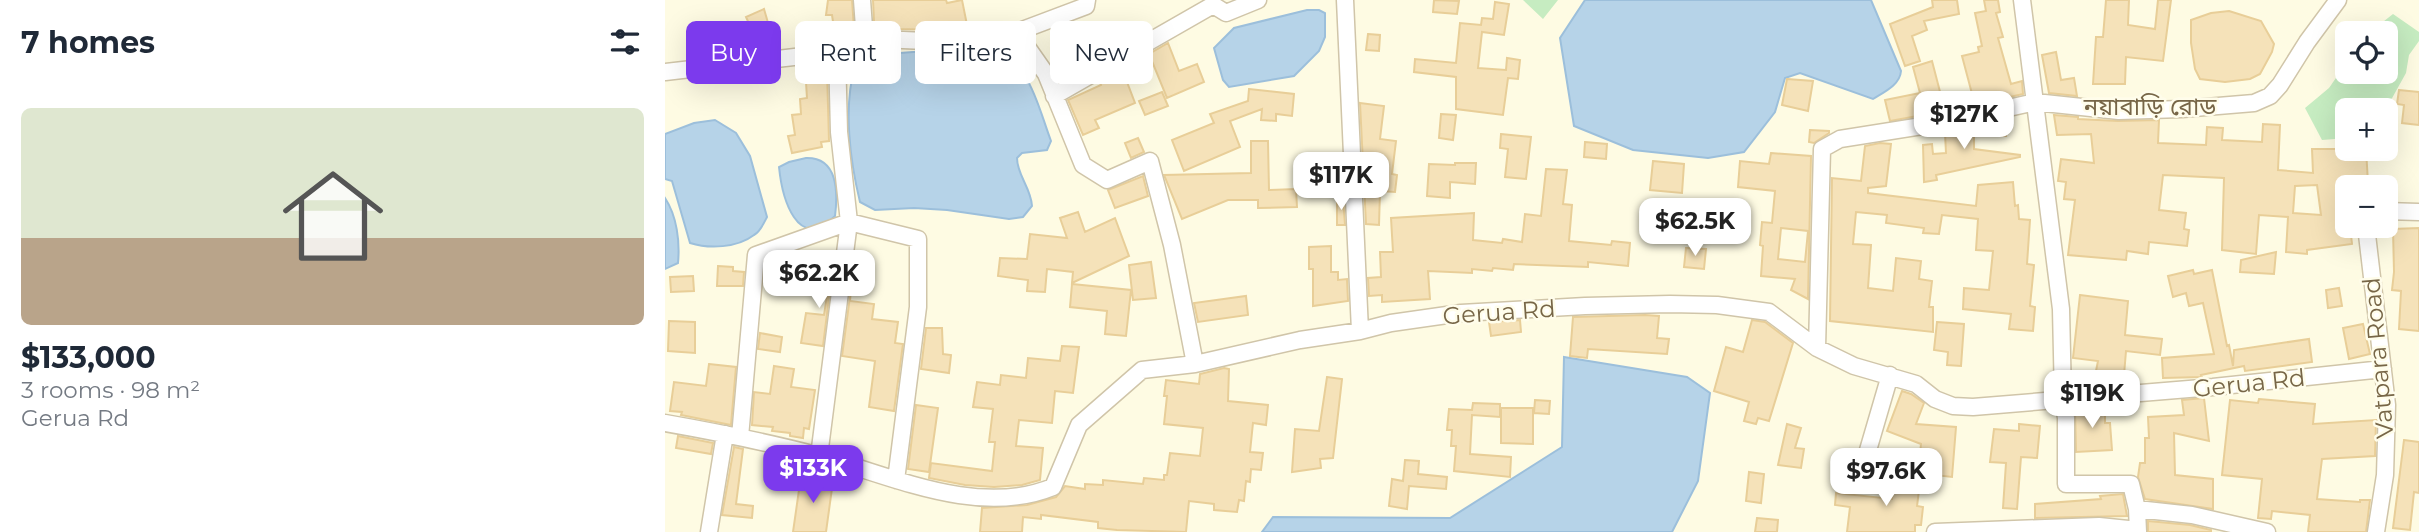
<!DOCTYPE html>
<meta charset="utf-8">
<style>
body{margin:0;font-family:Montserrat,"Noto Sans Bengali",sans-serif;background:#f2f2f3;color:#1f2937;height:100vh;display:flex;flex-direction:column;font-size:26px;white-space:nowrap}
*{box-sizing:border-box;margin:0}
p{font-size:23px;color:#747a83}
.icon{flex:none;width:38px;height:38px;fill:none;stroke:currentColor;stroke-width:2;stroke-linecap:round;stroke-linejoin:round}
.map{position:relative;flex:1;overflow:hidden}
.details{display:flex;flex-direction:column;background:#fff;width:665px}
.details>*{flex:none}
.guide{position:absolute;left:21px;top:21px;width:665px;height:63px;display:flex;gap:14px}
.controls{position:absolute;left:1670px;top:21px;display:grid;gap:14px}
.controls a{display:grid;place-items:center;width:63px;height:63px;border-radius:10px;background:#fff;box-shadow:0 7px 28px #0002;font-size:35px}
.price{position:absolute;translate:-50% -60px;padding:0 16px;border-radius:14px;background:#fff;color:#222;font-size:23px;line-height:46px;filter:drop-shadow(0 2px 4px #0008)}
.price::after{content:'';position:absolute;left:50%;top:42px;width:21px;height:16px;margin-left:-10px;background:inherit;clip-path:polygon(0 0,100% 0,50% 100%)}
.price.selected{background:#7c3aed;color:#fff}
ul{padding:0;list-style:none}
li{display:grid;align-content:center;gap:14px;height:371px;padding:0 21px}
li+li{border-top:2px solid #e0e1e3}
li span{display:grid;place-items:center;height:217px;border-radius:10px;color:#555}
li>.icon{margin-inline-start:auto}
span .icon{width:126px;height:126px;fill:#fffc;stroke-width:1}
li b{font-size:30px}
h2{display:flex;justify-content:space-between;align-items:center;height:84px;padding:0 21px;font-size:30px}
.tag{padding:0 24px;border-radius:10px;background:#fff;box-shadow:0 7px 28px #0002;font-size:24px;line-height:63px}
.tag.selected{background:#7c3aed;color:#fff}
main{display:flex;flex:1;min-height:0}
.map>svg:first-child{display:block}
</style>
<main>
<section class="details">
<h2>7 homes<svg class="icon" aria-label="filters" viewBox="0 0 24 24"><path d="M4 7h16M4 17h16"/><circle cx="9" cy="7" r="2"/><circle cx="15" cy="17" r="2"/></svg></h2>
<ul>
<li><span style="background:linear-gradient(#dfe7d0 60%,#b9a48a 0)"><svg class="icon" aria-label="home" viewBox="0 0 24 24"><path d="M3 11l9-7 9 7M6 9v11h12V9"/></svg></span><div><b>$133,000</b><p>3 rooms · 98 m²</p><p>Gerua Rd</p></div></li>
</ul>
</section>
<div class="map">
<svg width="1754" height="532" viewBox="0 0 1754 532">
<rect width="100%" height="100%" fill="#fefbe3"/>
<path fill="#c6ecc1" d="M858,0H893L878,19Z
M1728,14L1754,32V41L1744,55L1741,73L1726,100L1720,116V110H1682V138L1657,140L1640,108L1664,88L1682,62V72H1720V33H1704Z"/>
<path fill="#b6d3e8" stroke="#9cbfdb" stroke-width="2" d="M920,0H1206L1236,71C1235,85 1219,92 1208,99L1135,73L1120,78L1110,112L1079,152L1043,158L968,150L909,126L895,38Z
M642,10H654L660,13V37L654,51L629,76L564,87L558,80L549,48L569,28Z
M248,52C279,52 341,44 360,76C372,95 378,120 386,141L382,150L357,153L352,158C352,175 366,188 367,206L358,217L344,219L282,210L249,208L210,210L195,202C185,161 178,107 190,66L209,55Z
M50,120L71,133L85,156L102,217C99,223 95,232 89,235C72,248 44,249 25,243L7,181L0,179V134L29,123Z
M141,158C173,157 173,192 170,216C132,254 117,197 114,167L124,162Z
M0,198C12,216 15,242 13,263L0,269Z
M899,357L1022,377L1045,393L1033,481L1007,532H597L608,517L785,518L897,447Z"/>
<path fill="#f5e2b9" stroke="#e8ce98" stroke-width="2" fill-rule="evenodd" d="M163,0H187L189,28L192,35L171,41L167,15H161Z
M208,0H281L282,3L297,0L303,30L219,29L209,21Z
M769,0L794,1L792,14L768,12Z
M1267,0H1292L1294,14L1259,21L1262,30L1247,36L1255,61L1240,66L1225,24L1268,7Z
M1319,0H1333L1335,12L1331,13L1338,37L1333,38L1346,84L1357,81L1358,94L1310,105L1297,56L1314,52L1313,47L1317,46L1310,13L1321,11Z
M1441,0H1464L1463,25L1490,29L1493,0H1506L1498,61L1461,57L1460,84H1428L1431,37H1438Z
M830,2L844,4L839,35L817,32L813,68L841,70L842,58L855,60L853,79L843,78L838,115L791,109V77L749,72L750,59L791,63L795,23L816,25L817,18L828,19Z
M99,9L110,47L96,50L81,17Z
M1564,11L1596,21L1609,44L1607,52L1595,74L1585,79L1560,82L1535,79L1530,69L1526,43V20L1546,13Z
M703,34L715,35L714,51L701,50Z
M503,43L514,71L532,64L539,82L502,98L484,54Z
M1391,52L1396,80L1409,78L1412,96L1384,93L1377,55Z
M1267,61L1280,111L1225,121L1220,100L1255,93L1248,67Z
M156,64L157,71H162L164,141L156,142L157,147L127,153L123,136L130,135L127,115L136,114L135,99L142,98L140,66Z
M457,69L470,103L430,120L434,128L418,135L403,100L436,85L435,82Z
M1122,79L1148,81L1143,111L1117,105Z
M584,89L629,94L627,116L611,114V121L596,120L597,109L565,121L575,147L519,171L507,140L549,123L545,114L583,101Z
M1734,90L1754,92V125L1737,123L1739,105L1732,104Z
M497,92L503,106L480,115L474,101Z
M695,103L719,106L715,139L731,141L727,174L732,175L730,192L715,191L714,225L701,224Z
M776,114L791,115L788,140L774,138Z
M1389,115L1413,117V119L1453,121L1494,120L1493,143L1541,145L1542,127L1558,128L1557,140L1597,142L1598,124L1615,125L1613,170L1648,173L1647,149H1701L1703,183L1679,184L1682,226H1685L1687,244L1642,250V254L1621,252L1623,217L1594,215L1591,254L1557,250L1559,178L1498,175L1494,210L1521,213L1519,229L1524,230L1522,246L1484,242L1483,254L1462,251L1461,260L1403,255L1410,200L1399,199L1401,182L1393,181L1396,159L1429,163L1426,134L1392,135ZM1652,185L1656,215L1628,213L1630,186Z
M1339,120L1341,136H1309V149L1355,155V157L1271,175L1272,180L1259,182L1258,145L1267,144L1268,154L1281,153L1280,133Z
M1145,130L1164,131V133L1149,143L1144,142Z
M836,134L866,137L861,179L840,177L843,149L835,148Z
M473,138L479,152L466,158L460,143Z
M586,141H603L604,190L631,189L632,207L593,208V200H563L517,219L499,175L586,173Z
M920,142L942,144L941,159L919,157Z
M1215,143L1226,144L1221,186L1203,188V193L1311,206L1313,185L1348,182L1350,206L1353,205L1354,219L1365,220L1362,264L1369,265L1365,306L1370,307L1368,331L1344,329L1346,314L1298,309L1299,288L1324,290L1328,251L1311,250L1313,219L1277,215L1274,234L1258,233L1259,228L1221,223L1222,215L1191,212L1188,244L1206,245L1203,288L1228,291L1231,258L1256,261L1254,279L1267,281L1264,307H1268V332L1165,321L1167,178L1196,181L1200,146Z
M1106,153L1146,156L1143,299L1126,290L1130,279L1096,276L1098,246L1095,245L1097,222L1107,223L1110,191L1073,187L1075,161L1104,164ZM1116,228L1143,231L1140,262L1113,259Z
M988,161L1019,164L1017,193L985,190Z
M790,163H811L810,184L785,182V198L762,196L764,164L790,165Z
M881,169L902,170L898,204L907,205L904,241L946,245L947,241L965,243L963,266L923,262V267L849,264L848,270L828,268L827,271L807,269V273L763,271L765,299L717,302V295L704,296L703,278L716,277L715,252H728L726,218L809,213L808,240L837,243L838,239L857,242L860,214L876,216Z
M478,176L483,196L450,208L443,190Z
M672,197H678L680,225H672Z
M413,212L420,232L450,218L464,256L407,283L408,272L382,269L380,292L362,291L363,280L333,276L335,258L362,259L365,234L402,238L395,218Z
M1754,228V331L1734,329L1736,291L1727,290L1729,272L1728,229Z
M666,246V272H673V280L682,279L683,301L648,306V269H644V247Z
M1021,248L1041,249L1039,269L1019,267Z
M1611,252L1609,274L1575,272L1576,260Z
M157,257H169L158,346L136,343L141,313L159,315L163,290L157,289Z
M486,262L491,298L468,300L464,265Z
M53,266L68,267V271L79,272L78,286H52Z
M1528,270L1529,274L1547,270L1562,346L1564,345L1568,366L1569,350L1644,339L1647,362L1580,371L1579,366L1536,375L1537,377L1498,378L1497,358L1549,354L1538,303L1524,306L1521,293L1508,297L1503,276Z
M28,276L29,291L6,292L5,277Z
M407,284L466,290L461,336L440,334L442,311L405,307Z
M1674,288L1677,306L1663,308L1661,290Z
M186,289L185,301L209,304L207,319L233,322L230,343L238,344L229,411L204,407L210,361L177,356Z
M1415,295L1463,301L1460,335L1497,339L1495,355L1461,351L1459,375L1431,371L1433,361L1408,358Z
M581,296L583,315L533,322L529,303Z
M980,315L994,316L992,338L1004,339L1002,354L923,349L922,358L905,356L908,317Z
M855,320L856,332L826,336L824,322Z
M1087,320L1100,322L1128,343L1104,421L1093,418L1091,424L1079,421L1084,402L1049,391L1061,347L1078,352Z
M4,321L30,322V353L3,351Z
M1272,322L1299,324L1296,366L1282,365L1283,352L1269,350Z
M1698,324L1705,354L1684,359L1678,328Z
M261,328H277L278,354L286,355L284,373L256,369Z
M95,333L117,337L115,352L93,349Z
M397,346L414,347L408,393L390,391L387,423L354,420L351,446L378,448L375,480L357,485L329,487L300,485L264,478L266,463L327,471L330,442H324L328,409L308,407L312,382L335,385L336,375L361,378L363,358L395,361Z
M44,364L71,367L66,425L16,415L17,412L5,411L9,382L41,386Z
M109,366L129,369L126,387L150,390L144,429L139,428L138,438L125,436V433L107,431L108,427L87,425L89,392L105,394Z
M559,368L564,369L563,401L603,405L601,425L588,423L585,452L598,453L596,470L586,469L585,482L581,481L579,501L574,500L572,512L549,510V504L524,501L521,532L452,530L433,528V522L376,515V519L358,517L357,532H315L317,508L362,505L391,497L400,486L420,489V484L438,485V480L478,484L479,478L499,480V475H502L505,453L535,456L538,428L499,424L502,396H499L501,380L534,384L535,374Z
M662,377L677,379L668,458L655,459L656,468L627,472L630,429L654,431Z
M1237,391L1246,394L1259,403L1251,424L1291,427L1287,477L1253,473L1256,444L1222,431Z
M1539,398L1544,441L1509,433L1510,475L1548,479V509L1480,499L1473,477L1475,463H1480V438H1484L1483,417L1519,415L1517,400Z
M1594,399L1650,404L1648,424L1711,420L1710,456L1657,459L1652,499L1695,502V500H1705L1701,532H1643L1645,515L1607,511L1606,519L1593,518L1597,479L1557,475L1565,400L1593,403Z
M870,400L885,401L884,414L869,413Z
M808,403L835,404V417L807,415L805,454L846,457L845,477L789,471L791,446H786L787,430H782L784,409L807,410Z
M251,405L273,408L264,472L243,469Z
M1440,407V423H1445L1447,450L1411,452L1410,409Z
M836,408H868V444L836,443Z
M1122,424L1136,428L1130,448L1139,449L1136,468L1113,465Z
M1354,424L1375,426L1372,458L1356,457L1352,509L1338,508L1341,463L1325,462L1329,429L1354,431Z
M13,436L48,443L46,454L11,448Z
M1739,440L1754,442V493L1749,492L1745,530L1728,528Z
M69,447L78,449L71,504L88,506L87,518L57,515Z
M740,460L754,461L753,474L782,477L781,489L744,486L742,509L724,506L727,479L738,481Z
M1230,471L1256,475L1252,506L1258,507L1256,525H1250V532H1182L1185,507L1170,505L1171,493L1227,499Z
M1084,472L1099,474L1096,503L1081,501Z
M136,476L168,481L161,532H128Z
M1458,494L1462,516L1370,518V504L1436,499L1435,496Z
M1092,518L1113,520L1112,532H1090Z
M1483,521L1525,525L1546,530V532H1483Z"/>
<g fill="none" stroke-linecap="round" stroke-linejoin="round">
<defs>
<path id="minor" d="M197,0L199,27L215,39L283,42L334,39L360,44L381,74L418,165L442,180L485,161L507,245L530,364
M680,0L695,331
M1357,0L1396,309L1398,399L1401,418V484H1466L1472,509L1473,532
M336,38L421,6L422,0
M215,39L172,52L174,132L184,222L253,239V307L231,480
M0,72L172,52
M389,96L548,5L561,13L593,0
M1720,211L1754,212
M1701,226L1722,405L1720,475L1711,532
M1152,348L1157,149L1175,139L1276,123L1370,102L1454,111L1517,109L1589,103L1605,96L1615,85L1642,42L1673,0
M0,423C51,432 101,442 151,455C225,475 312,518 388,487L414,425L477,370L530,364L635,340L695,331L726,323L796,313L920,306L1005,304L1052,305L1104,312L1152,348L1189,366L1251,384L1270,399L1288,406L1308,407L1548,387L1718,369
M75,437L91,255L184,222L154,456
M1199,464L1225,375
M1472,509L1527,515L1602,532
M44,532L60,434
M1270,532L1434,526L1473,530"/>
</defs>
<use href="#minor" stroke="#d0c5a9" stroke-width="19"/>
<use href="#minor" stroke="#fff" stroke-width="16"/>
</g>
<g text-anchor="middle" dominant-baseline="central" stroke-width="5" stroke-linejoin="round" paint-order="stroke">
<g font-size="24" fill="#776647" stroke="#fffdeb">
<text x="1485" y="106">নয়াবাড়ি রোড</text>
<text transform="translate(834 312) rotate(-4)">Gerua Rd</text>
<text transform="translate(1713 358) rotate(-95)">Vatpara Road</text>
<text transform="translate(1584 383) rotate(-6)">Gerua Rd</text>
</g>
</g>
</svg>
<div class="controls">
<a><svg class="icon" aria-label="locate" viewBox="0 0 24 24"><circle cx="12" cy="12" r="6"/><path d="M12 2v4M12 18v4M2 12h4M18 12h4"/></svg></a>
<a>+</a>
<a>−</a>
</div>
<b class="price" style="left:1299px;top:151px">$127K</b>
<b class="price" style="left:676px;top:212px">$117K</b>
<b class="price" style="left:1030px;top:258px">$62.5K</b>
<b class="price" style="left:154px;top:310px">$62.2K</b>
<b class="price" style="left:1427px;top:430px">$119K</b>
<b class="price selected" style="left:148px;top:505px">$133K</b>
<b class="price" style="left:1221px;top:508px">$97.6K</b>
<div class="guide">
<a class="tag selected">Buy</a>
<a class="tag">Rent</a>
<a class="tag">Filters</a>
<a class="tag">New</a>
</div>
</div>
</main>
